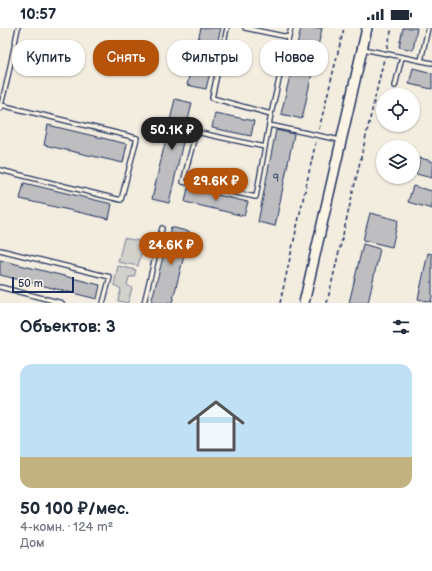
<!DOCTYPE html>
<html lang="ru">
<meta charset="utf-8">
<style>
body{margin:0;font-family:"Balsamiq Sans",sans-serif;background:#f6f6f7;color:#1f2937;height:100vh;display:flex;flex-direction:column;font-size:15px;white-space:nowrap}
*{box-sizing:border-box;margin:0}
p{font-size:13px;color:#747a83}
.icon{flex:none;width:22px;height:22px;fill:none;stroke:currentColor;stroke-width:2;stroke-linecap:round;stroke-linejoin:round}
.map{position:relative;height:275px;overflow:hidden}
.details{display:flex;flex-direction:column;background:#fff;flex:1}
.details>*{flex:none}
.guide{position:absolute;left:12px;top:12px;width:408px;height:36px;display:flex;gap:8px}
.controls{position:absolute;left:376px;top:60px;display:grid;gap:8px}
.controls a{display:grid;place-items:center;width:44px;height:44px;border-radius:50%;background:#fff;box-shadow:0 1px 3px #0004;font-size:20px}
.scale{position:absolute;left:12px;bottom:10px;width:62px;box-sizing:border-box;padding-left:4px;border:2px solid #1b2f5e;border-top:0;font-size:11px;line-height:14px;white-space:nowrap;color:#1b2f5e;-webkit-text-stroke:3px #fcf5e5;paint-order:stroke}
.price{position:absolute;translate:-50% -34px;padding:0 9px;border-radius:14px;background:#b45309;color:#fff;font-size:13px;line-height:26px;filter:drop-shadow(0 1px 2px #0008)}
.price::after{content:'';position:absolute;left:50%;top:24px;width:12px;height:9px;margin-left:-6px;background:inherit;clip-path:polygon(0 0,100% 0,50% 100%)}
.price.current{background:#222;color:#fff}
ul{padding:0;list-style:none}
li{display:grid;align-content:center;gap:8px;height:212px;padding:0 20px}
li span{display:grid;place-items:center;height:124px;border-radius:12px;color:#555}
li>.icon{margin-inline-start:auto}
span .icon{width:72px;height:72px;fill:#fffc;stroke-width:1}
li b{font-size:17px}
h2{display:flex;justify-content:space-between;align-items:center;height:48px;padding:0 20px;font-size:17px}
.pill{padding:0 14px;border-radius:16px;background:#fff;box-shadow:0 1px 3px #0004;font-size:14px;line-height:36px}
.pill.current{background:#b45309;color:#fff}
.status{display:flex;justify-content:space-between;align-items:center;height:28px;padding:0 20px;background:#fff;direction:ltr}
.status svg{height:11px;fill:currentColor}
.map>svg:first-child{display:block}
</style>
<div class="status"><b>10:57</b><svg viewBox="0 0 49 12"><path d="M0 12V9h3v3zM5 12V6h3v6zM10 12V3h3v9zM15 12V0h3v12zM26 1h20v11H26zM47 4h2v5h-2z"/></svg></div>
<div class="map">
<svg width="432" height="275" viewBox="0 0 432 275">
<rect width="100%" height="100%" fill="#f3ede0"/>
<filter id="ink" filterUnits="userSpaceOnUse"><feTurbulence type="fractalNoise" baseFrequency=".025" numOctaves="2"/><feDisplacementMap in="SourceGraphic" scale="8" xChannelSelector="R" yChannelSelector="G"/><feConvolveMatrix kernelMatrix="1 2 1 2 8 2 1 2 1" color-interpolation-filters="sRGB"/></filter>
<g filter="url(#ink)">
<path fill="#d3d1cc" stroke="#778095" d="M124,210L144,214L138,238L118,234Z
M118,238L136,242L134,249H129L127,257L132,260L128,275L118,273L121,261L114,257Z"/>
<path fill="#bebec0" stroke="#1b2f5e" d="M201,0H221L206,61L187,57Z
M301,0H322L302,91L281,86Z
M403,0H417L413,22L399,19Z
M413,40L432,45V61L409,56Z
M175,71L192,75L169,175L152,171Z
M215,85L254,93L251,108L212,100Z
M48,97L127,116L123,135L44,117Z
M276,102L294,106L275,198L258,194Z
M420,130L432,133V150L416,146Z
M24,155L112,176L109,191L20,171Z
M413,158L432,163V181L408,174Z
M188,160L248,174L244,188L185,174Z
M370,185L398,192L392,219L363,212Z
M171,199L190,204L172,275H151Z
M363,216L380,221L368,275H349Z
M428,225L432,226V269L431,274L418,271Z
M0,232L100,257L97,271L0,247Z"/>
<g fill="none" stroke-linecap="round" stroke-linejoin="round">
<defs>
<path id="service" d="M227,0L212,70L271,86L269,97L340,112
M245,0L288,9
M363,21L432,35
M421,33L428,0
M395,58L402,29
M0,81L7,53L18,0
M271,86L291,0
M265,119L196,104L183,154L256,169L269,97
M0,142L121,172L137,110L1,77
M0,222L110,249L103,275
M0,259L62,275
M144,275L162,200"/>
<path id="tertiary" d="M304,275L367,0"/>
</defs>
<use href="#service" stroke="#1b2f5e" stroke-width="6"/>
<use href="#tertiary" stroke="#1b2f5e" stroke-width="12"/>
<path stroke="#1b2f5e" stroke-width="1.5" stroke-dasharray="4 3" stroke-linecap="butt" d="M387,20L392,0
M319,101L344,0
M280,275L316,113
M327,275L384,31"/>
<use href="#service" stroke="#fcf5e5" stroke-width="3.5"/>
<use href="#tertiary" stroke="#fcf5e5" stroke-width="9"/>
</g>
</g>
<g text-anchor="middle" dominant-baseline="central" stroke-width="3.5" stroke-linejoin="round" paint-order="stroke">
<g font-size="11" fill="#445376">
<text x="276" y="150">9</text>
</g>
</g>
</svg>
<div class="controls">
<a><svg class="icon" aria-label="locate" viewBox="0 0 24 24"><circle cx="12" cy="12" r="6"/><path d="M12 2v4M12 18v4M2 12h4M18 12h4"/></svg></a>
<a><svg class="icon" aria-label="layers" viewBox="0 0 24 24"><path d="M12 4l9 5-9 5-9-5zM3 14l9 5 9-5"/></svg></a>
</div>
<div class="scale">50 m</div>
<b class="price current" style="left:172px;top:123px">50.1K ₽</b>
<b class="price" style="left:216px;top:174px">29.6K ₽</b>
<b class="price" style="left:171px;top:238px">24.6K ₽</b>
<div class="guide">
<a class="pill">Купить</a>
<a class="pill current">Снять</a>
<a class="pill">Фильтры</a>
<a class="pill">Новое</a>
</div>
</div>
<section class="details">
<h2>Объектов: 3<svg class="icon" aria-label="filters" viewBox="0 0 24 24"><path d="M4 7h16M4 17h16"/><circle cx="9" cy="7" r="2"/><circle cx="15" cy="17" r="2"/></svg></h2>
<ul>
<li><span style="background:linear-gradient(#bfe0f5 75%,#c2b280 0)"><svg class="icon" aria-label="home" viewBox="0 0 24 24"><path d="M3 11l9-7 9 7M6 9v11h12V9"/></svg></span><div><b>50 100 ₽/мес.</b><p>4-комн. · 124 m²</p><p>Дом</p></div></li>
</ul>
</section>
